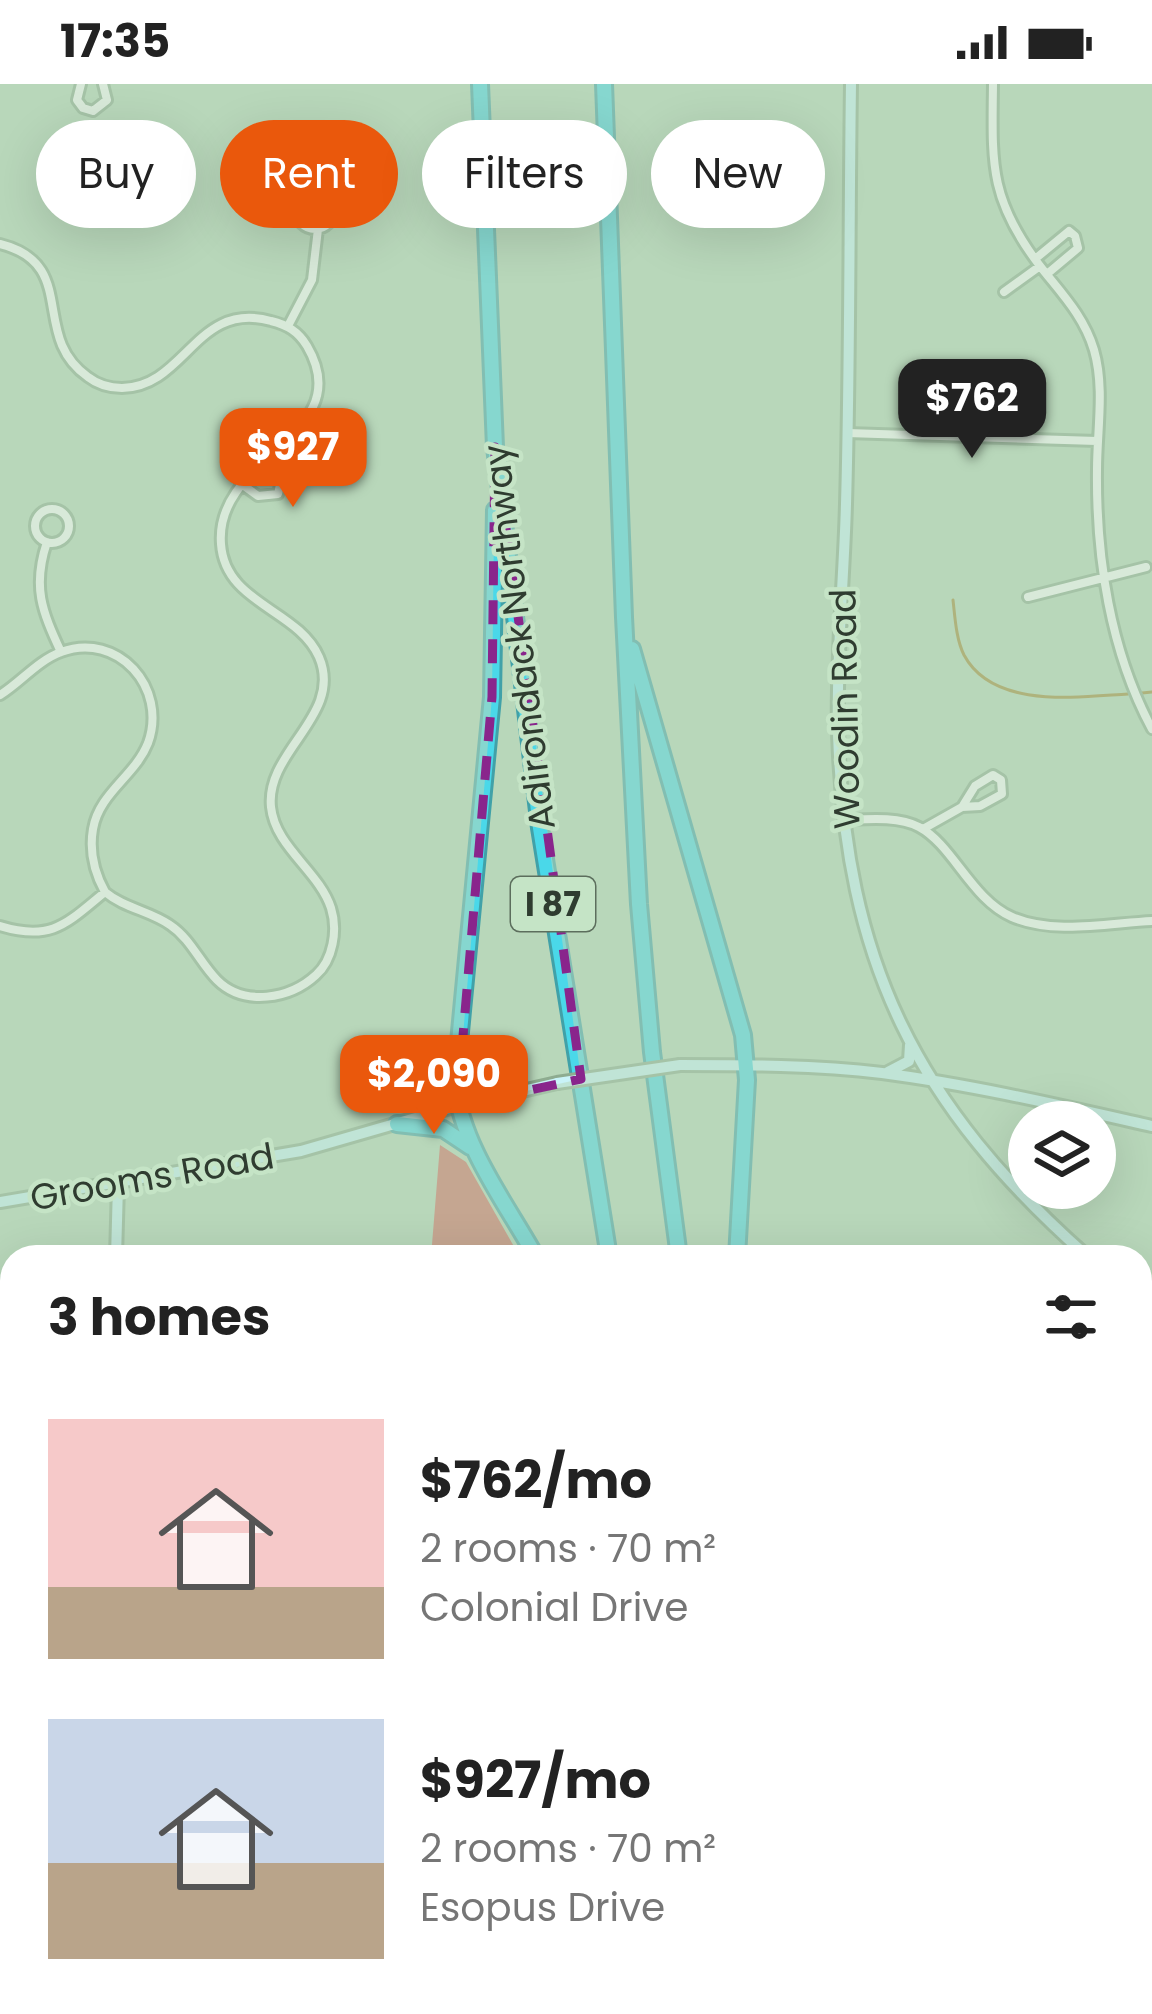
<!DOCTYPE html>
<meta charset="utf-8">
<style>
body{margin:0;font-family:Poppins,sans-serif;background:#f6f6f6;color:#222;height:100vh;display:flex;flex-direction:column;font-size:45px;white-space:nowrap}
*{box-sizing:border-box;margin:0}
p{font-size:39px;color:#767676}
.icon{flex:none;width:66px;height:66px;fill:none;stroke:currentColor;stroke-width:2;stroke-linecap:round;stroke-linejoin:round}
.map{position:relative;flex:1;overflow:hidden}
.details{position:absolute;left:0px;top:1161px;width:1152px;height:771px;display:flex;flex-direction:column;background:#fff;border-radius:36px 36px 0 0;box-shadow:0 12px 48px #0002}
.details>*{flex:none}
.banner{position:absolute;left:36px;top:36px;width:1080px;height:108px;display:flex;gap:24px}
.tools{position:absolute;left:1008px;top:1017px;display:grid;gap:24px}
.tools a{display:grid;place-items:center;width:108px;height:108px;border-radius:50%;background:#fff;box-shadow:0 12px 48px #0002;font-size:60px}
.price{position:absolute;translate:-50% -102px;padding:0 27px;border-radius:24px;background:#ea580c;color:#fff;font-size:39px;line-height:78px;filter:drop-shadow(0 3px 6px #0008)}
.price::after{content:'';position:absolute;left:50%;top:72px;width:36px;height:27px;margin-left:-18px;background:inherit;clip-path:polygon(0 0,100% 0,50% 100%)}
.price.on{background:#222;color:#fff}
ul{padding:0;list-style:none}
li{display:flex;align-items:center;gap:36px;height:300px;padding:0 48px}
li span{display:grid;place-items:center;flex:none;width:336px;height:240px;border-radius:0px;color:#555}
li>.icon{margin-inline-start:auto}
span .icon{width:144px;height:144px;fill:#fffc;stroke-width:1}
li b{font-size:51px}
h2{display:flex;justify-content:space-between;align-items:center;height:144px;padding:0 48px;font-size:51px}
.pill{padding:0 42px;border-radius:54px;background:#fff;box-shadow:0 12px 48px #0002;font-size:42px;line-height:108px}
.pill.on{background:#ea580c;color:#fff}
.status{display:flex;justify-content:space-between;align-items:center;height:84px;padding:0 60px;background:#fff;direction:ltr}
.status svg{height:33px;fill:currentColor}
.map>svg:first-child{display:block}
</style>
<div class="status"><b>17:35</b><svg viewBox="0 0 49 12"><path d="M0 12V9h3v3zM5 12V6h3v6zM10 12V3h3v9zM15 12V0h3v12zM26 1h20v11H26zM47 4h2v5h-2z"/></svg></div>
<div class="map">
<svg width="1152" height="1930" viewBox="0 0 1152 1930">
<rect width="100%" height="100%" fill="#b8d7ba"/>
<path fill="#d56a61" d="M440,1061L466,1078L520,1173H431Z
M272,1920H685V1930L267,1928Z"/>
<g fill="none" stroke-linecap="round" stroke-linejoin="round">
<path stroke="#a38834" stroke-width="3" d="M953,516C955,533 956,555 964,571C993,625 1076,613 1128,610
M1142,609L1152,608"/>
<defs>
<path id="street" d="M81,0L77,16L83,24L93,27L107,16L103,0
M993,0C992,80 989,115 1040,182C1061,209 1084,232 1094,266C1105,304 1097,346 1097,386C1096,473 1110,567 1152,645
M296 126a19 19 0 1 1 38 0a19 19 0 1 1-38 0Z
M0,160C80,180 29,252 88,293C97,300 110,304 122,304C186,303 196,216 271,237C287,241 298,247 307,262C360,352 214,371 221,460C225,520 298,525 319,573C344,631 265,667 271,723C275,763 319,787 331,824C338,846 333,876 316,891C290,915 244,923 217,896C200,879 191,855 170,841C150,827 124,824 105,808C94,788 89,768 93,745C99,709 135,692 148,659C168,604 118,547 61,568C37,577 21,598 0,611
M1035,175L1069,147L1075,152L1078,164L1047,190
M1004,208L1040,182
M288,242L312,196L318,145
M847,349L1097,357
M240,399L258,412L278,410L281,396L264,376
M35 442a17 17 0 1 1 34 0a17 17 0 1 1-34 0Z
M47,458C32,503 42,527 61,568
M1028,513L1146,483
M993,691L1001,696L1002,710L980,722L962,723L975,702Z
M845,736C867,735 899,732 919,743C953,761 971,815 1012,833C1053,851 1109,839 1152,837
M923,745L962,723
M0,842C52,858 67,839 105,808
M1140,1375L1152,1387
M1140,1605L1152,1604
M1123,1920V1930
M251,1930L255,1920
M943,1930L944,1920"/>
<path id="secondary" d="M851,0C849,140 850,280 846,420C844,496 836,572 838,648C845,878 916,1021 1088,1173
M680,981C747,981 815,981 882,989C973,1001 1063,1022 1152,1042
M888,988L909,977L910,961
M0,1118L301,1067L457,1022L557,999
M116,1173L118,1101
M1140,1219L1152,1230
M150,1920V1930"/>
<path id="highway" d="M480,0L495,363L540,744L609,1173
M604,0L624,533L639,820L652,968L679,1173
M495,426L492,613L455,1000C462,1063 506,1119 536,1173
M632,565L743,951L747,996L737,1173
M397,1040L443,1045L470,1063
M716,1920L717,1930
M763,1920V1930"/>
</defs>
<use href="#street" stroke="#8eac90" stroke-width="14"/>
<use href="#secondary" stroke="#8eac90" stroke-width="16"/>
<use href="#highway" stroke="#41a1a8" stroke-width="20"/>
<use href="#street" stroke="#fff" stroke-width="8"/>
<use href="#secondary" stroke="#c9f3f8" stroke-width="10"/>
<use href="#highway" stroke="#4ad8e9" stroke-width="14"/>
<defs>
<path id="secondary-bridge" d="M557,999L680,981"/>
</defs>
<use href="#secondary-bridge" stroke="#8eac90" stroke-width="16" stroke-linecap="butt"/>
<use href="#secondary-bridge" stroke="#c9f3f8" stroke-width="10"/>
</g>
<path d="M0 0H1152V1930H0ZM495,363L581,995L457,1022L492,613Z" fill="#b8d7ba" fill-opacity=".55" fill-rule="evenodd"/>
<path fill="none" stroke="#89258c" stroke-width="9" stroke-dasharray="24 15" stroke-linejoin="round" d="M495,363L581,995L457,1022L492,613Z"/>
<g text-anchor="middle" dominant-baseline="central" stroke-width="9" stroke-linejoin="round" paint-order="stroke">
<rect fill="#c5e4c6" stroke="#5c6e5d" stroke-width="3" x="511" y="793" width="84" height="54" rx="9"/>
<g font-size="33" font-weight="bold" fill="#2f3c30">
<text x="553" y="820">I 87</text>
</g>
<g font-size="36" fill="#2f3c30" stroke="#c5e4c6">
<text transform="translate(519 553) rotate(-97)">Adirondack Northway</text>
<text transform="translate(845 625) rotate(-91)">Woodin Road</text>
<text transform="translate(152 1093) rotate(-10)">Grooms Road</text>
</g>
</g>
</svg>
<div class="tools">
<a><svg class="icon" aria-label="layers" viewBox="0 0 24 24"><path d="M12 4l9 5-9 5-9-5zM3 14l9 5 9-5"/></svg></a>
</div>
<b class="price on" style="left:972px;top:377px">$762</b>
<b class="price" style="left:293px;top:426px">$927</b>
<b class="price" style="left:434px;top:1053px">$2,090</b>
<div class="banner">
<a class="pill">Buy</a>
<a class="pill on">Rent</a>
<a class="pill">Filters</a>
<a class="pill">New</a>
</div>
<section class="details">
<h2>3 homes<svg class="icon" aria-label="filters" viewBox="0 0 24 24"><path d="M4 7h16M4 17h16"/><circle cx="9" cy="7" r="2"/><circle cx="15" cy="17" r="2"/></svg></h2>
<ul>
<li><span style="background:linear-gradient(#f6c9c9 70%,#b9a48a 0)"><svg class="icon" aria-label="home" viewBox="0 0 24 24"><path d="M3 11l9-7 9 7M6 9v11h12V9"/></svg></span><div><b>$762/mo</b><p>2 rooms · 70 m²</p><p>Colonial Drive</p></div></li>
<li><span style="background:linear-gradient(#c9d6e8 60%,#b9a48a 0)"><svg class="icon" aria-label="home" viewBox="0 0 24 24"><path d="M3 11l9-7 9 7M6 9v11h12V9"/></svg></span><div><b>$927/mo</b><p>2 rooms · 70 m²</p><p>Esopus Drive</p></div></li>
</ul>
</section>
</div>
